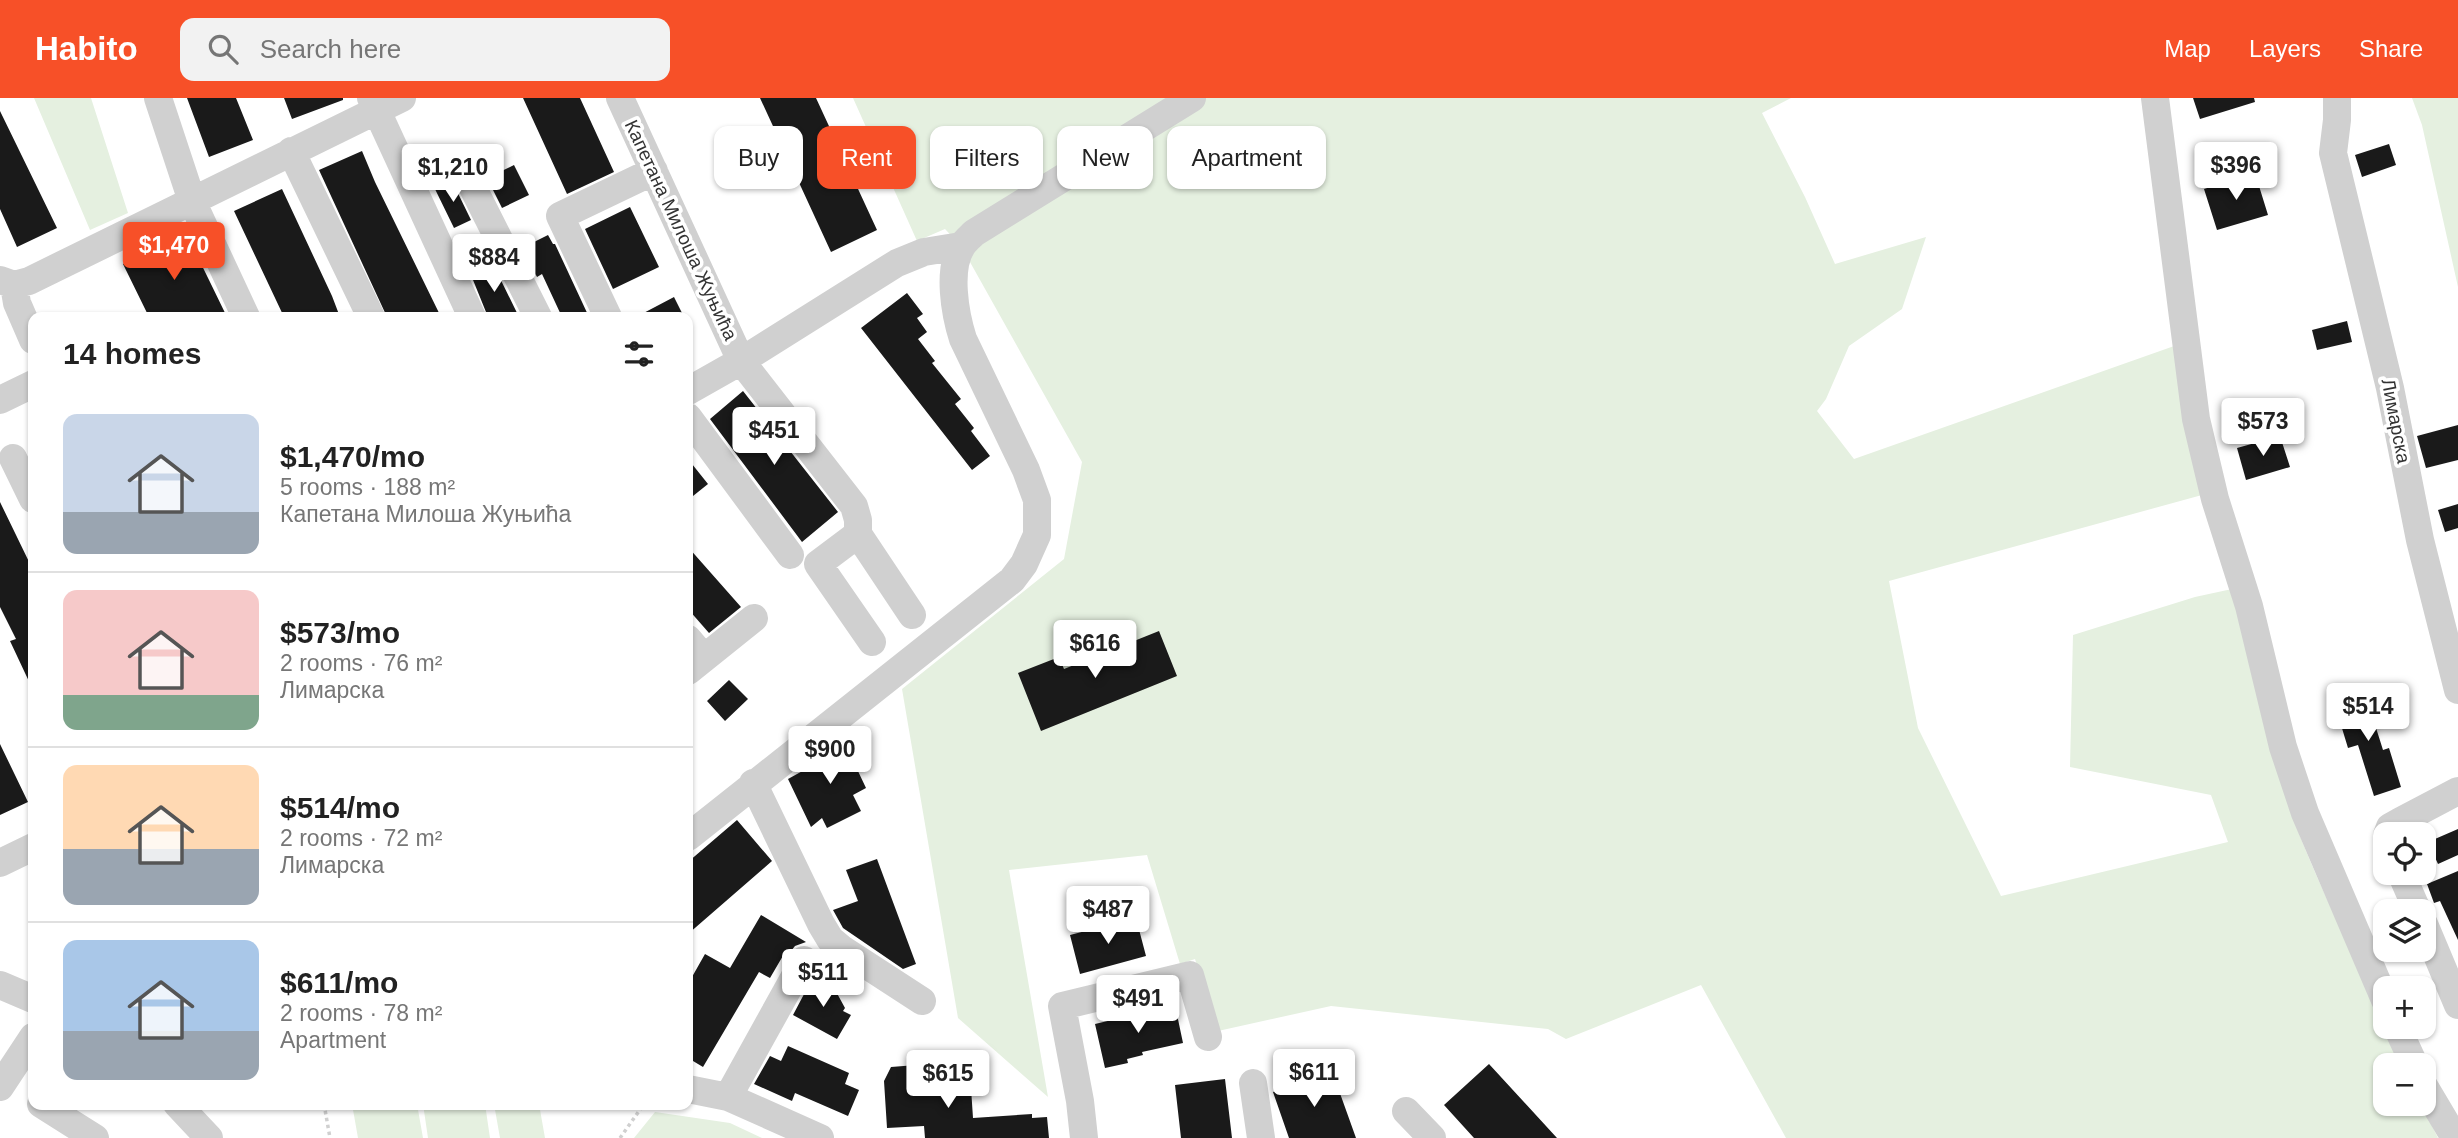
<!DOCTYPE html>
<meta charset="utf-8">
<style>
body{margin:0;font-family:Arial,sans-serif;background:#f2f2f2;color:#222;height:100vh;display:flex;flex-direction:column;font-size:26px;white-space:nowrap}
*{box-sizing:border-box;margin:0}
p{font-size:23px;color:#767676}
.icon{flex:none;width:38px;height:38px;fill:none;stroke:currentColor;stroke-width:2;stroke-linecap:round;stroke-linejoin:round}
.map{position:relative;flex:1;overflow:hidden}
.drawer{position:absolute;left:28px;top:214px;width:665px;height:798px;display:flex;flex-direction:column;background:#fff;border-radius:14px;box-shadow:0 2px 5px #0004}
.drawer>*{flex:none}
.hud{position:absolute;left:714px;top:28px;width:665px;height:63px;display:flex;gap:14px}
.tools{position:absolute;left:2373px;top:724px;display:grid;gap:14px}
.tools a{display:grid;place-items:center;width:63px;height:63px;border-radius:14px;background:#fff;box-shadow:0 2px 5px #0004;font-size:35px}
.price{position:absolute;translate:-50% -60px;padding:0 16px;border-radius:7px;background:#fff;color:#222;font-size:23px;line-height:46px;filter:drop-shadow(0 2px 4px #0008)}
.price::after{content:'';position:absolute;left:50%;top:42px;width:21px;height:16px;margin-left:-10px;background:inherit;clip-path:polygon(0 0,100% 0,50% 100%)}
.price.active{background:#f75028;color:#fff}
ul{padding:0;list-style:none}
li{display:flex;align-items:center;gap:21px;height:175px;padding:0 35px}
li+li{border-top:2px solid #e0e0e0}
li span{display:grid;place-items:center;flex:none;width:196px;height:140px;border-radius:14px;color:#555}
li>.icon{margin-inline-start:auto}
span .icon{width:84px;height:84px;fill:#fffc;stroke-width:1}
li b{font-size:30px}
h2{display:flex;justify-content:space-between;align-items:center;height:84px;padding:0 35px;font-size:30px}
.chip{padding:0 24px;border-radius:14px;background:#fff;box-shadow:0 2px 5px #0004;font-size:24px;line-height:63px}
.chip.active{background:#f75028;color:#fff}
header{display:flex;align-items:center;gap:42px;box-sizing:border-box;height:98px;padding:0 35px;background:#f75028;color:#fff}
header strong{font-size:33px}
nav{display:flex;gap:38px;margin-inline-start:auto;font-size:24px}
.search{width:490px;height:63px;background:#f2f2f2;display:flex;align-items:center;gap:18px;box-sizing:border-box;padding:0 24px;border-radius:14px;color:#767676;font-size:26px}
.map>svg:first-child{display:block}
</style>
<header>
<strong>Habito</strong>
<div class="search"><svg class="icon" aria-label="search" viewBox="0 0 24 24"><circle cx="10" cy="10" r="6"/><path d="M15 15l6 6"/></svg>Search here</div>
<nav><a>Map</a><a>Layers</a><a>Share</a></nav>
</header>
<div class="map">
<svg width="2458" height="1040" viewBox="0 0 2458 1040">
<rect width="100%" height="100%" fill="#fff"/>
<path fill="#e5f0e0" d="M34,0H91L128,115L90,132Z
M853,0H1791L1762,15L1805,99L1835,166L1926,139L1902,211L1849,248L1826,301L1817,313L1854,361L2177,247L2202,397L1889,483L1918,630L2001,798L2228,744L2211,697L2070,669L2073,537L2195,499L2232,491C2254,579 2271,669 2306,753C2336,826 2374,895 2404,968H2385V1006H2421L2438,1040H1786L1701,887L1566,941L1548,931L1331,908L1218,933L1195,861L1180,866L1147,757L1009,772L1048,999L958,920L902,591L1064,461L1082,364L961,148L945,131L917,143Z
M2412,0H2458V189L2422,27Z
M352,1006H417L423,1040H358Z
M423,1006H485L490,1040H428Z
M494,1006H539L545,1040H500Z
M655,1014L730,1025L762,1040H634Z"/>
<path fill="#1a1a1a" d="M187,0H236L253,42L209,59Z
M284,0H343V2L292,21Z
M523,0H580L614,74L567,96Z
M760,0H816L877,132L831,154Z
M2193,0H2254L2255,4L2200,21Z
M0,13L57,130L17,149L0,111Z
M2389,46L2396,67L2362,79L2355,57Z
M362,53L375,84L441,219H387L319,72Z
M514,67L529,97L502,110L487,80Z
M2255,75L2268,117L2217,132L2204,91Z
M451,81L471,122L454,130L434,89Z
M282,91L332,198L340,219H284L234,113Z
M630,109L659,169L613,191L585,131Z
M186,135L209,182L227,219H149L123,166Z
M548,137L553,146H555L589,219H562L542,176L537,179L522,150Z
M493,166L519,219H488L471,177Z
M907,195L923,216L917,220L927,234L918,241L935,263L932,265L961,301L955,306L974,330L971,333L990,358L972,372L861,230Z
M674,199L684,219H636Z
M2347,223L2352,244L2317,252L2312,232Z
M743,293L838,414L802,444L710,321Z
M2458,327V362L2426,370L2417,338Z
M2280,338L2290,369L2246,382L2237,350Z
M688,361L708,386L688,402Z
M0,404L33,472V592L10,543L16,541L0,509Z
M2458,406V430L2445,434L2438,412Z
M688,449L741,509L709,535L688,511Z
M1159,533L1177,578L1041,633L1018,575L1059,559L1064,571Z
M729,582L748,601L725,623L707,603Z
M2365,595L2383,652L2389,650L2401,689L2374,698L2358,647L2348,650L2334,604Z
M851,642L864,667L857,671L866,690L853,697L861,713L827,730L822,720L811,729L788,681L817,665L815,659Z
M0,646L28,704L0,717Z
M737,722L772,763L688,836V764Z
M2458,731V757L2438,766L2428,744Z
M877,761L916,866L903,871L843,830L833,812L858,803L846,772Z
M2458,773V842L2440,803L2434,805L2427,786Z
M761,817L806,844L795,848L787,858L784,856L770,880L759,874L703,969L688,960V886L705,856L730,870Z
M1136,820L1146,858L1080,876L1070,837Z
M812,881L819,886L821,882L833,888L845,910L843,913L851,917L837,941L793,917Z
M1175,907L1183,945L1142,954L1143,957L1127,961L1128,965L1105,970L1095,926Z
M788,948L849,975L845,986L859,992L848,1018L795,995L792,1003L754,986L770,958L781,963Z
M929,966L931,992L971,990L973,1020L1032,1016V1020L1047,1019L1049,1040H925L924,1028L887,1030L884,983L891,969Z
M1489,966L1557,1040H1474L1444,1007Z
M1332,973L1356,1040H1289L1273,994Z
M1225,981L1232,1040H1181L1175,987Z"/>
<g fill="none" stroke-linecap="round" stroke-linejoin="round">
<path stroke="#d0d0d0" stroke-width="3.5" stroke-dasharray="3.5 3.5" stroke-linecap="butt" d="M324,1006L330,1040
M620,1040L644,1006"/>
<path stroke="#d0d0d0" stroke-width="28" d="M158,0L192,103L246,219
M371,0L472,219
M620,0L741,263L854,408L858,422V436L818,466L872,544
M2155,0L2196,321L2215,401L2249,508L2283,649L2305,715L2385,902
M2337,0V22L2333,55L2390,290L2420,442L2458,592
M291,53L371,219
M466,76L538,219
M0,182L14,187L29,183L402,0
M14,187L17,205L33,242
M608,219L560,118L654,73
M688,293L741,263L897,165L924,154L961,148
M0,302L33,286
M688,319L790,457
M13,360L33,401
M858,436L912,517
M688,541L704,560
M688,573L754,520
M753,685L821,826L830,841L842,851L922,903
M2387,737L2390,729L2399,724L2458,693
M688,739L1012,482L1024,466L1037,437V402L1026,372L963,241C955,216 947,171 962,148C965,143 970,139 974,135L1192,0
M0,765L33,749
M2401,775L2418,814
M2424,826L2458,907
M0,887L33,901
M2397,929L2415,968
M1253,985L1261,1040
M2424,988L2455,1040
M0,989L33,939
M688,991L728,999L820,1040
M728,999L804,862
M41,1006L95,1040
M177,1006L209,1040
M1406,1013L1432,1040
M1084,1040L1080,1003L1062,908L1190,877L1208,939"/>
</g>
<g text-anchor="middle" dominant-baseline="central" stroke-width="7" stroke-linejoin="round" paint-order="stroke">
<g font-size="19" fill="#333" stroke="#fff">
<text transform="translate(681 132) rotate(65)">Капетана Милоша Жуњића</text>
<text transform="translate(2396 323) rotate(79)">Лимарска</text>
</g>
</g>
</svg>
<div class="tools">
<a><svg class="icon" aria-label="locate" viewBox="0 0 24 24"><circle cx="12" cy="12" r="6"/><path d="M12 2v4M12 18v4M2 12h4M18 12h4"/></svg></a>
<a><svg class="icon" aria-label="layers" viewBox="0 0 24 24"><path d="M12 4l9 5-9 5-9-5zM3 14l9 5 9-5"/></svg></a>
<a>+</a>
<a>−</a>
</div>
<b class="price" style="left:2236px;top:104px">$396</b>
<b class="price" style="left:453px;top:106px">$1,210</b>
<b class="price active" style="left:174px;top:184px">$1,470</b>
<b class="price" style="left:494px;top:196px">$884</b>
<b class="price" style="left:2263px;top:360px">$573</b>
<b class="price" style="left:774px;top:369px">$451</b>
<b class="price" style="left:1095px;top:582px">$616</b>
<b class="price" style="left:2368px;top:645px">$514</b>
<b class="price" style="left:830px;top:688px">$900</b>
<b class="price" style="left:1108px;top:848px">$487</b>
<b class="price" style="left:823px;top:911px">$511</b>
<b class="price" style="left:1138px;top:937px">$491</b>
<b class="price" style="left:1314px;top:1011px">$611</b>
<b class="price" style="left:948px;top:1012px">$615</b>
<div class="hud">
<a class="chip">Buy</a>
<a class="chip active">Rent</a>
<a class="chip">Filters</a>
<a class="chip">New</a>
<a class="chip">Apartment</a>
</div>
<section class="drawer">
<h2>14 homes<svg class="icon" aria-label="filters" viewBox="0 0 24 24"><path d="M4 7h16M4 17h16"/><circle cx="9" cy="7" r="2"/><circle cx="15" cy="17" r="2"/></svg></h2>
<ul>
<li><span style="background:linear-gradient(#c9d6e8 70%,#9aa5b1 0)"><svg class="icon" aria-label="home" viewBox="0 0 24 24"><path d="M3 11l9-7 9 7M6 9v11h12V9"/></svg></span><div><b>$1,470/mo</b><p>5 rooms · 188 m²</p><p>Капетана Милоша Жуњића</p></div></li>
<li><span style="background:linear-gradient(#f6c9c9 75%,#7fa58c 0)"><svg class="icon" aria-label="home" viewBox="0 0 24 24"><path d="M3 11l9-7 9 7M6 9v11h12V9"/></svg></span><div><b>$573/mo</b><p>2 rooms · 76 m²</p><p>Лимарска</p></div></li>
<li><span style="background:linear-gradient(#ffd9b3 60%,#9aa5b1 0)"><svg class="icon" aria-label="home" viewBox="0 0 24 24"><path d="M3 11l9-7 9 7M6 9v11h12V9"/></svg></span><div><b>$514/mo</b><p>2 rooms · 72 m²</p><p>Лимарска</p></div></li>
<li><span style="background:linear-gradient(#a9c7e8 65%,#9aa5b1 0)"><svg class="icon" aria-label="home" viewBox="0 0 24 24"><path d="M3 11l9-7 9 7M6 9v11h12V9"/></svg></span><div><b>$611/mo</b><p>2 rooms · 78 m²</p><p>Apartment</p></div></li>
</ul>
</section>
</div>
